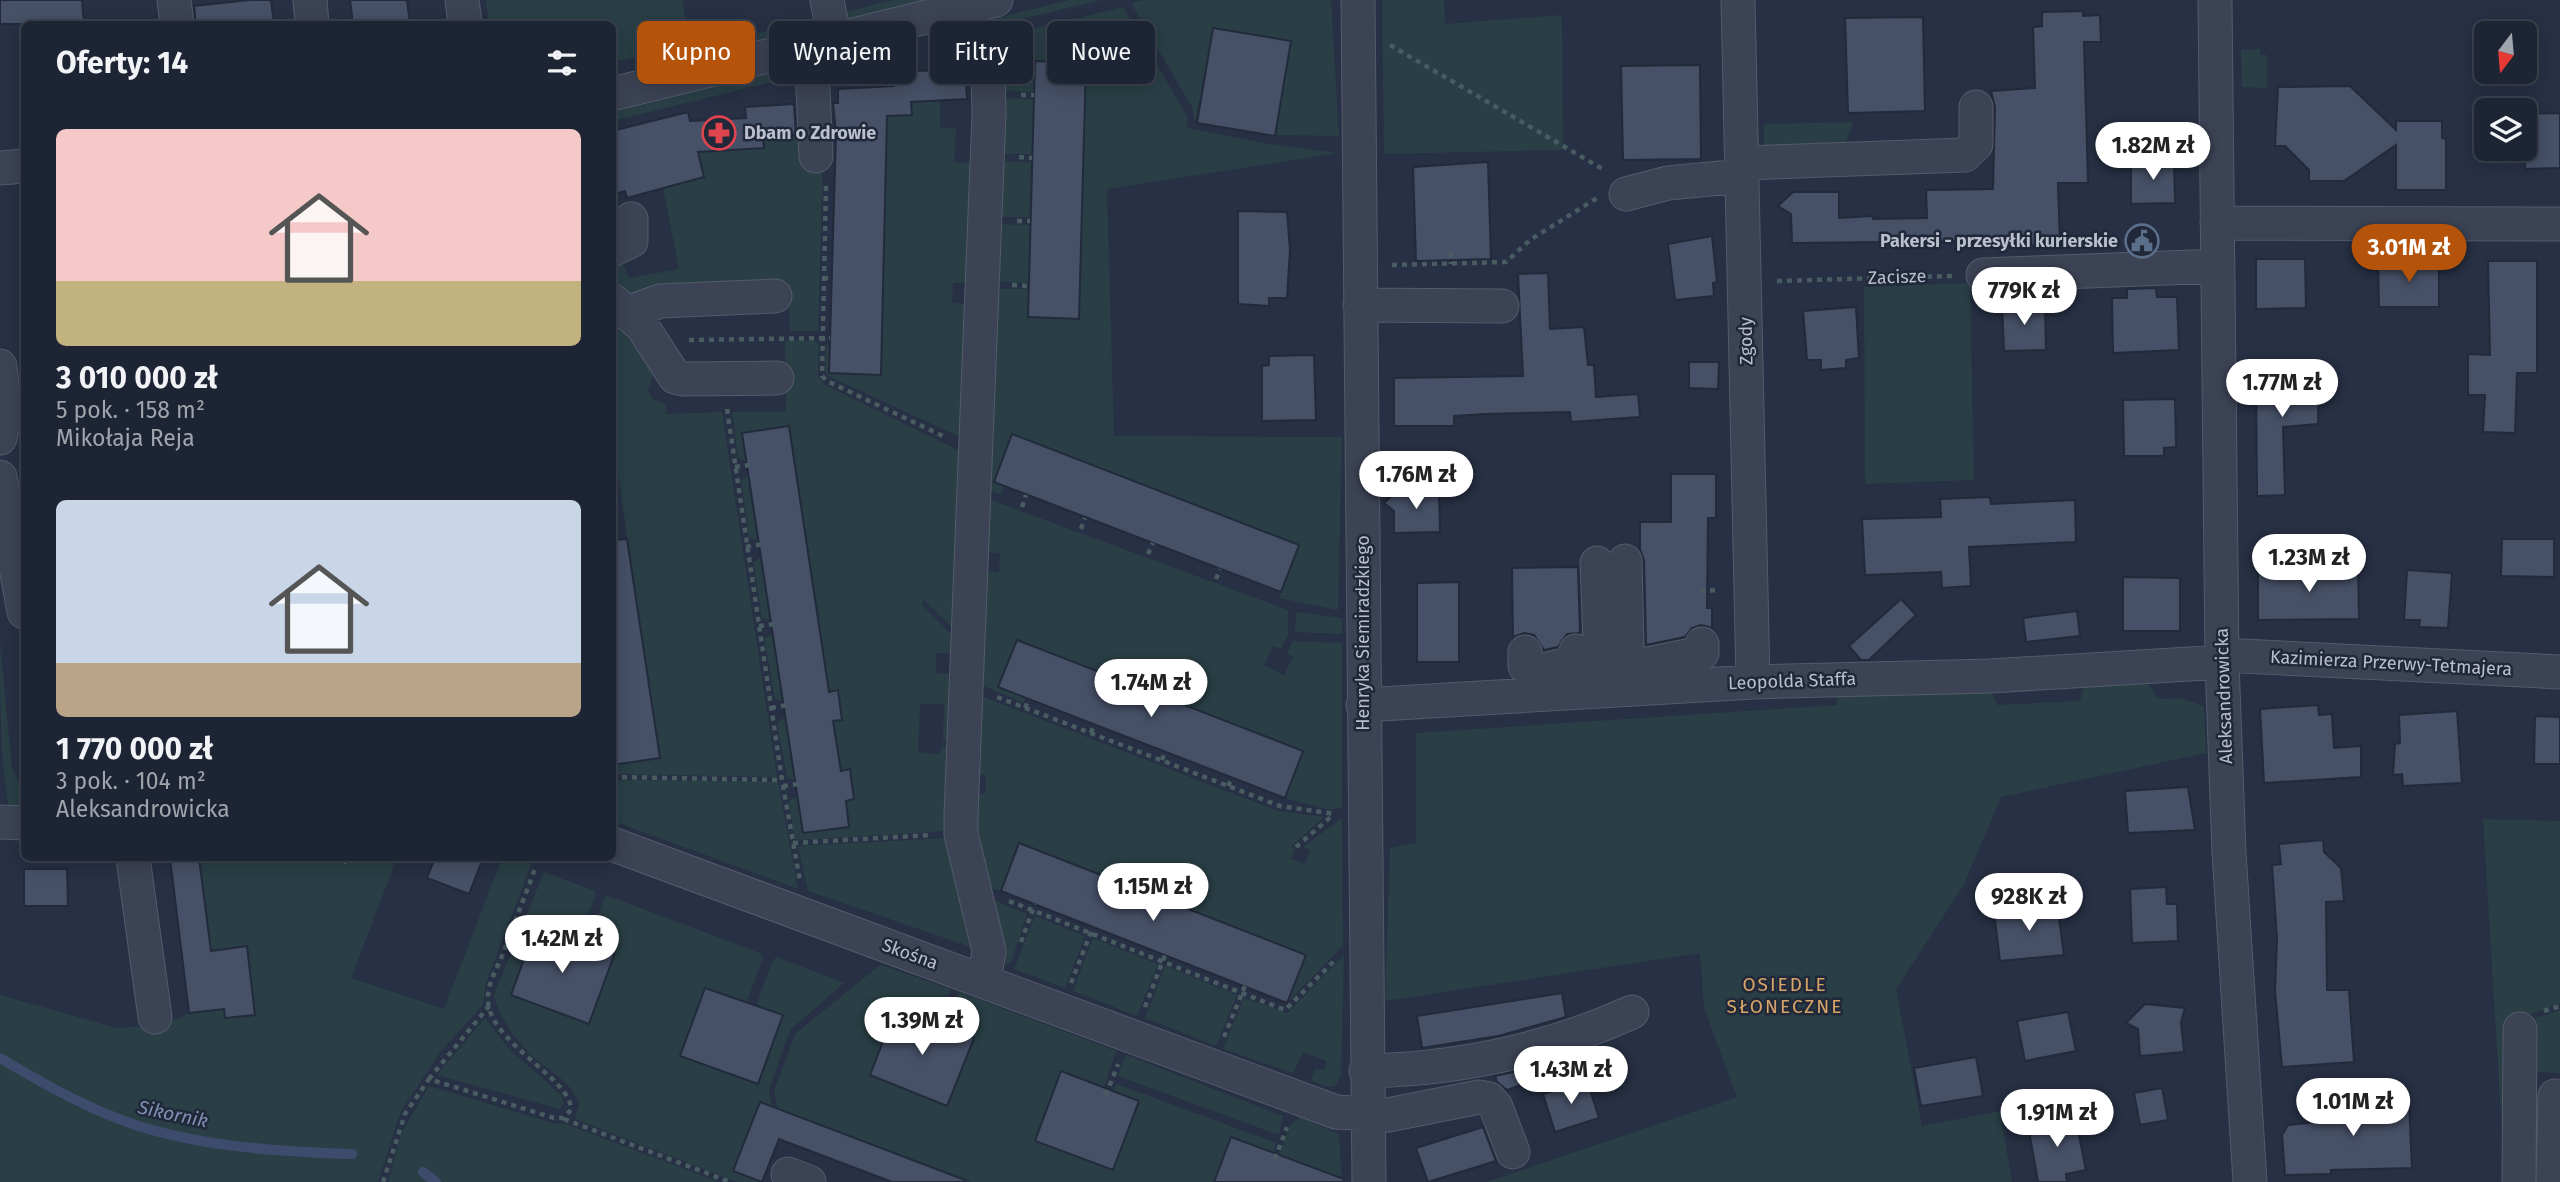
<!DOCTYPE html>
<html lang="pl">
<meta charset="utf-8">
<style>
body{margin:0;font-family:"Fira Sans",sans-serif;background:#252c3b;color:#f1f3f6;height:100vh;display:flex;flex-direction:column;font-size:26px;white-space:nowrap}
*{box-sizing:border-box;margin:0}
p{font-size:23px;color:#a0a4ac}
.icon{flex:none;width:38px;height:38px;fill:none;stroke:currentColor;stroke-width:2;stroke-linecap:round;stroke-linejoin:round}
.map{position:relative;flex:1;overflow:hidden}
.details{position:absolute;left:21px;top:21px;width:595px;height:840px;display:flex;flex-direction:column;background:#1d2433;border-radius:10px;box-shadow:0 4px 18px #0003,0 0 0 2px #3b414e}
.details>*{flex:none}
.guide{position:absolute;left:637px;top:21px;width:665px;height:63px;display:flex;gap:14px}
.needle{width:46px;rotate:196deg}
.controls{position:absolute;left:2474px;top:21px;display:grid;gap:14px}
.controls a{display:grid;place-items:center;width:63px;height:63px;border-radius:10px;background:#1d2433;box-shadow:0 4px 18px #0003,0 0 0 2px #3b414e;font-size:35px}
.price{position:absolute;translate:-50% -60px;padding:0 16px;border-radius:24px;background:#fff;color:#222;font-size:23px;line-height:46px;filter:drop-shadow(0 2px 4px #0008)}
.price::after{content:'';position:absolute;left:50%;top:42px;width:21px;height:16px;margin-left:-10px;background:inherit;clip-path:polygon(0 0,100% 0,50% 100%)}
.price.on{background:#b45309;color:#fff}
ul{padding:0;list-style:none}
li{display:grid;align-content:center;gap:14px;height:371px;padding:0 35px}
li span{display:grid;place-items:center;height:217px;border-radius:10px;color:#555}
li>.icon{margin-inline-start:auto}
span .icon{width:126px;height:126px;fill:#fffc;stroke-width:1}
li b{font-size:30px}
h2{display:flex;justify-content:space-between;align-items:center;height:84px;padding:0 35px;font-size:30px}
.pill{padding:0 24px;border-radius:10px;background:#1d2433;box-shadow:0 4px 18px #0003,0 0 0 2px #3b414e;font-size:24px;line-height:63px}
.pill.on{background:#b45309;color:#fff}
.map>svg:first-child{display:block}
</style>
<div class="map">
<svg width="2560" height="1182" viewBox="0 0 2560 1182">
<rect width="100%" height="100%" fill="#273044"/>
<path fill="#293f45" d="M486,0H682L691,46L613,62L612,24H489Z
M893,0H927L850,21L840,13Z
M1069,0H1102L1000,24H993L990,20Z
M1145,0H1331L1339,136L1275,135L1291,41L1213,28L1195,123L1192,107L1131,3Z
M1382,0H1444L1445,24L1562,15L1563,150L1384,154Z
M1123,7L1187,116V128L1275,145L1339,153L1107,189L1114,436L1342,437L1338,610L1279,598L1299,546L994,482L1004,486L1001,495L987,490L991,289H1029L1028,317L1078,319L1086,63L1035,61L1034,92L1001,91L1000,37Z
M816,18L812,28L741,45L735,39Z
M2260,49V55H2267V88L2242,87L2241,50Z
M774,72L775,81L613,121V112Z
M1000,98L1034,99L1032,154H998Z
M940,100V127L956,129L954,162L977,163L972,283H953L952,303L971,304L967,440L828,376L825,370L826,345L830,346V373L881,375L887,116L911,115V102Z
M1853,122L1845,146L1764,147V124Z
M763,132L768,136L806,134L823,160L818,331H790L788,282L661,287L634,303L613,286V259L620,257L629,278L679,269L663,188L704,177L698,152L764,148Z
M998,161L1032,162L1030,217H995Z
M995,224L1030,225L1029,283L993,281Z
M1970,283L1974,480L1865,484L1864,287Z
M613,319L651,367L653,375L648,391L653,399L666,404V414L722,412L777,777L613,774L612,765L660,757L613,442Z
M785,341H815L819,344L818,376L825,385L964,453L959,634L923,599V606L957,640L956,653H936V673L957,674L953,742L943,741L944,704H920L918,752L940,754L942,746L954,747L948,831L797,840L794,836L789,801L800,793L798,804L803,833L849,827L846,801L854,799L850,770L841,771L833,721L842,720L837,690L829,691L789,426L742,433L747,462L738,458L732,412H786Z
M752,473L759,541L749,538L741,480Z
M983,497L1288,610V635L1281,649L1273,646L1264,665L1284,675L1293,657L1287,653L1293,641L1342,643V808L1331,810L1285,798L1302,750L1018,640L999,687L1026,698L1023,703L979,684L981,571L999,572L1000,553L981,552Z
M764,555L771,620L762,618L753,562Z
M1296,612L1342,618V634L1295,632Z
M776,632L783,702L775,699L764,639Z
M0,643L12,768L24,793V813L11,811C0,787 0,678 0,643Z
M2143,677L2158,699L2180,698L2204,706L2206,753L2001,797L1963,886L1896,989L1922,1126L2000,1111L2012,1182H1487L1737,1097L1704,1008L1700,953L1385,1001L1390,848L1416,843V733L1837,705V690L1990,688L1997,705L2080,701L2085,682Z
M976,694L1278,811L1324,817L1292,846L1295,850L1291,859L1305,864L1310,850L1303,847L1342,818L1343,946L1287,1003L1306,955L1019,843L1001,891L985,886L972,794H985L986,775L972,774Z
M788,715L787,725L795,781L787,778L777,723Z
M612,780L778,782L798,889L613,821Z
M2483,819L2560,821V1003L2523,1017L2505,1182Z
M947,838L977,949L808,891L798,846Z
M199,858H325L346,865L358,858H397L351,978L444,1009L502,858H530L531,865L486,983L483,1005L441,1051L401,1111L378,1182H0V995L117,1028L165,1025L189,1013L224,1009L225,1018L247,947L211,951Z
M544,872L595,891L596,894L579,941L536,926L512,995L589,1023L614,955L587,945L606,895L760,953L763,957L747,1002L705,988L680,1056L758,1084L783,1016L756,1006L773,960L777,957L844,983L790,1030L769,1090L778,1141L749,1130L733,1170L762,1182H737L575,1119L579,1104C571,1080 547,1070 530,1054C514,1038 498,1016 494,994Z
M987,897L1027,914L1011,963L1004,964Z
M1035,916L1085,936L1065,988L1014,969Z
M1093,938L1158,964L1137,1016L1073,991Z
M1344,955L1341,1076L1335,1086L1328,1087L1311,1081L1316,1068L1324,1071L1327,1061L1303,1052L1293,1073L1223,1049L1244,998L1287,1013Z
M880,965L951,989L937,1024L896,1008L870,1076L947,1105L974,1039L947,1027L959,992L1116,1051L1104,1087L1061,1072L1035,1141L1113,1170L1139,1101L1112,1091L1117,1084L1276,1143L1273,1153L1231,1137L1214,1182H971L889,1151L879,1177L873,1175L883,1148L794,1115L784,1141L774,1091L795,1034Z
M1165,966L1237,995L1216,1046L1145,1018Z
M2560,1010V1073L2532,1072L2529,1024L2536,1018Z
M485,1018L509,1049L561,1095L564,1103L560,1109L437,1075Z
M1126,1055L1283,1116L1279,1135L1118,1076Z
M429,1086L553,1123L566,1124L719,1182H388L401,1133Z
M1300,1117L1339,1134L1342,1182L1282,1156L1280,1152L1291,1124Z"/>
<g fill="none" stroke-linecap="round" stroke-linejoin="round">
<path stroke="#3d4c6d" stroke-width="10" d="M0,1058C39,1081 77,1103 119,1119C188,1146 279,1152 352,1154
M423,1172L436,1182"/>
</g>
<path fill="#465066" stroke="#222a3b" stroke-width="2" d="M0,0H82L84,24H0Z
M250,0H271L274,24H196L194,6Z
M350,0H407L410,24H353Z
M2083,11V16L2100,15L2101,42H2084L2088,183H2058L2060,245L1994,246L1993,241L1792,243L1791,214L1778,206L1793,192H1839V218L1873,216V219L1927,218L1926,190L1993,189L1995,107L1991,91L2035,88L2033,27L2042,26V12Z
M1923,17L1925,111L1848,113L1845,18Z
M1213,28L1291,41L1275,136L1197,123Z
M1035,61L1086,63L1079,319L1028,317Z
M1700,65L1701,159L1623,160L1621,66Z
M965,69L967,99L911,102L912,115L887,116L881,375L829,373L836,133L833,103H838V89L894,86L893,72Z
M2350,86L2396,130V121H2442V138L2446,139V190H2396V145L2344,181H2309V170L2285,146H2275L2278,87Z
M794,104L796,135L763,136L764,148L698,152L704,177L627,198L625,191L612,195V131L688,112L690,121L746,118L745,107Z
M2560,113V168L2525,169V114Z
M2174,160L2175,203L2131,204V161Z
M1488,162L1491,259L1416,261L1413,167Z
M1238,211L1287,212L1290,250L1287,298H1269V306L1238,304Z
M2153,232L2154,249L2126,250V233Z
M1712,236L1717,282L1713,283L1714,296L1675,300L1668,244Z
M2256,259H2305L2306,308L2256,309Z
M2488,261H2537V373H2517L2515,433L2483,432L2485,395H2468V354L2490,355Z
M2378,262H2439V307H2379Z
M1548,273L1550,329L1584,327L1588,365H1594L1596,397L1638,394L1640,417L1571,422L1570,412L1486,414L1454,416V426H1394V378L1523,376L1518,274Z
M2156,288L2157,297H2177L2179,350L2113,353L2112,298H2127V289Z
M2045,304L2046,350L2004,351L2002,305Z
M1856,307L1859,358L1846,360V368L1821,370V360H1807L1803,311Z
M1314,355L1316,420L1262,421V366L1269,365V356Z
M1689,362H1719L1718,389L1689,388Z
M2281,365H2308V371H2319L2318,424L2283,427L2285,495L2257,496L2256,370L2281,371Z
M2175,399L2176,447L2164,448V456H2124L2123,400Z
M789,426L829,692L838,690L842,720L833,721L841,771L850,769L854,799L846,801L849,827L803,833L742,433Z
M1012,434L1299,545L1281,592L994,482Z
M1671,474H1716V518H1708L1707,608H1712V628L1701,625L1692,628L1685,637L1646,645L1644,561L1640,549V522H1671Z
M1439,489L1440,532L1394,533V511L1384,503L1398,490Z
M1990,497L1991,504L2075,500L2076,542L1969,547L1971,586L1942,588L1941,572L1865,575L1862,519L1941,517L1940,499Z
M627,539L660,758L612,765V540Z
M2502,539H2554V577L2501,576Z
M2358,565L2359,619L2258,620V570L2335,569V566Z
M1578,567L1580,633L1567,634L1558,647L1544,650L1534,635L1524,633L1513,637L1512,568Z
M2407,570L2452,573L2448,628L2419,627L2420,620H2404Z
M2123,577L2180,578V631H2123Z
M1459,582V662H1417V583Z
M1901,599L1916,615L1869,660H1861L1849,646Z
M2077,611L2080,636L2026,642L2023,618Z
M1017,640L1303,751L1285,798L998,687Z
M2318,705L2319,715L2332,714L2334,748L2361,746V777L2264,783L2260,709Z
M2457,711L2462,783L2403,786L2402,774L2393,775L2395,744L2400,743L2399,715Z
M2535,716L2560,717V764H2534Z
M2188,787L2195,830L2128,833L2125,791Z
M2323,840L2324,852L2341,868L2344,901L2326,902L2327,990H2349L2354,1062L2282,1067L2275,991L2277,939L2272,865L2281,864L2279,844Z
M1019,843L1306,955L1287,1003L1001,891Z
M170,858H199L211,951L247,946L255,1015L225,1018L224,1009L189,1013Z
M435,858H483L469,894L427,878Z
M24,869H67L68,906H24Z
M2166,887L2167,904H2177L2178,941L2132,943L2130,889Z
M2057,904L2064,955L2000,961L1994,912Z
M536,926L614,955L589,1024L511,995Z
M705,988L783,1015L758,1084L680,1056Z
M1562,993L1566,1017L1498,1036L1422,1048L1417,1016Z
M2145,1004L2185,1008L2181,1022L2184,1052L2140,1056L2138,1029L2126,1023Z
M896,1008L974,1038L947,1106L870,1075Z
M2068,1012L2076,1051L2025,1061L2017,1021Z
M1976,1057L1983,1096L1921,1106L1914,1068Z
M1523,1070L1527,1083L1507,1090L1497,1082L1495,1076Z
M1061,1071L1139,1101L1113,1170L1035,1141Z
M1587,1080L1599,1118L1555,1132L1543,1094Z
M2360,1081L2387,1082L2386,1102L2409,1101L2412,1168L2331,1170V1174L2285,1175L2282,1135L2288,1125L2325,1121L2360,1122Z
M2162,1088L2168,1120L2140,1125L2134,1093Z
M760,1102L965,1180V1182H892L779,1139L762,1182L733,1171Z
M2075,1116L2086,1170L2066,1174L2067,1182H2038L2028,1125Z
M1483,1127L1496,1161L1428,1182L1416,1148Z
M1231,1137L1344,1179L1343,1182H1214Z"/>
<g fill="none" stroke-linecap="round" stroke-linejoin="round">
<defs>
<path id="minor" d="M174,0L177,24
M310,0L312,24
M462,0L465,24
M827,0L835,40
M1358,0L1369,1182
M1738,0L1753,682
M2215,0L2222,662L2229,852L2250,1182
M981,38L988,75L989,114L961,815V834L989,951L984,981
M811,45L816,156
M612,94L996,0
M1742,163L1965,155L1976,144V107
M0,168L24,166
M1626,194L1668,183L1742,176
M2217,223L2560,224
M612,250L631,241V219
M1983,275L2218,266
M612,300L642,326L675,377L683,379L777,378
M1360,305L1502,306
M630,312L660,301L775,296
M0,366L5,417L0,438
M0,477L24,612
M1625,561L1628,689
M1597,563L1602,690
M1525,652V666L1544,670L1576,662V651
M2222,655L2560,672
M1628,668L1702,653V644
M1363,705L1753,682L1990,676L2222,662
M0,822L24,823
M612,844L1336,1112L1388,1115L1479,1097L1489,1099L1496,1107L1513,1152
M133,858L155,1017
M1366,1071C1458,1069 1548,1050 1632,1012
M788,1174L809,1182
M2519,1182L2520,1029
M2553,1182L2555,1096"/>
</defs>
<use href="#minor" stroke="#545b6b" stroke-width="35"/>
<path stroke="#485c61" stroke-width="4.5" stroke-dasharray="5 5" stroke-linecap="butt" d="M1390,45L1606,171
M1021,95H1034
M1019,157L1032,158
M826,186L822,376L827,381L945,437
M1017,221H1030
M1451,252V264
M1392,265L1506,262L1530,240L1597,198
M823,278H832
M1777,281L1953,276
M1012,285L1029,286
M689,340L830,338
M727,409L782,780L800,881
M735,467L750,465
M1022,507L1026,495
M1081,529L1085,518
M746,547L763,544
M1148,554L1153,543
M1216,579L1220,569
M1700,591L1719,590
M759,626L775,624
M997,697L1280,806L1335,814
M771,708L787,705
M1025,708L1029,699
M1091,733L1094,724
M1162,760L1165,752
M612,777L782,780
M783,786L799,784
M1228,786L1232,778
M793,843L931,835
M1296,847L1333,815
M332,858L346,862L354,858
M1009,901L1285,1010L1336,959
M1021,942L1035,904
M1071,983L1093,927
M1145,1007L1165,955
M2544,1011L2560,1006
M1224,1037L1245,986
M429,1079L489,1006
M1106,1095L1118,1064
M564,1119L730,1182
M1275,1159L1287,1127
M383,1182L405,1114L429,1079L554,1118H563L571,1110C572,1078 485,1041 488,997C488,983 497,968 502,956C513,926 525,896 536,866"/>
<use href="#minor" stroke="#3c4354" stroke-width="33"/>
</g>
<defs>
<symbol id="pharmacy-ring" viewBox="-11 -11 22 22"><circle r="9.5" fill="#202839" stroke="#e0444e" stroke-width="1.5"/><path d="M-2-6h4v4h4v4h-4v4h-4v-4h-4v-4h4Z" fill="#e0444e"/></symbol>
<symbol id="civic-ring" viewBox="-11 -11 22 22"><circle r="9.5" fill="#202839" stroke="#5c6f8a" stroke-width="1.5"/><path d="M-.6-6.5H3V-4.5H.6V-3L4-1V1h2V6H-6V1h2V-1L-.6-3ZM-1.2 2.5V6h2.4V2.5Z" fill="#5c6f8a"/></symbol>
</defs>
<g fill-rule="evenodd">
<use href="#pharmacy-ring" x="700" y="114" width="38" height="38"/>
<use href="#civic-ring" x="2123" y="222" width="38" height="38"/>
</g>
<g text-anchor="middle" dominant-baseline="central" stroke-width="5" stroke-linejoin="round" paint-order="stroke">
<g font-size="18" font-weight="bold" fill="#b9bfcd" stroke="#202839" text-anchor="start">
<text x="744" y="133">Dbam o Zdrowie</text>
<text x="2118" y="241" text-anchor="end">Pakersi - przesyłki kurierskie</text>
</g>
<g font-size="18" fill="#b9bfcd" stroke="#202839">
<text transform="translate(1897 277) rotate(-2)">Zacisze</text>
<text transform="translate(1746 341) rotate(-91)">Zgody</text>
<text transform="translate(1363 633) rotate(-90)">Henryka Siemiradzkiego</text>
<text transform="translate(2391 663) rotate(3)">Kazimierza Przerwy-Tetmajera</text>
<text transform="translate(1792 681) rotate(-2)">Leopolda Staffa</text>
<text transform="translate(2224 696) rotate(-92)">Aleksandrowicka</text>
<text transform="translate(910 954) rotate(20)">Skośna</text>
</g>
<g font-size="19" letter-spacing="2" fill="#d8a569" stroke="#202839">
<text x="1785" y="984">OSIEDLE<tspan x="1785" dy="22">SŁONECZNE</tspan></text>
</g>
<g font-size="19" font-style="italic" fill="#8091b4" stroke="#202839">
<text transform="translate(173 1114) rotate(12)">Sikornik</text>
</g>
</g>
</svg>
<div class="controls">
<a><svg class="needle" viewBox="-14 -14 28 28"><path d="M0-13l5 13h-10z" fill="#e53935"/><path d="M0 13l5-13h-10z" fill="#a0a4ac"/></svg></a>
<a><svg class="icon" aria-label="layers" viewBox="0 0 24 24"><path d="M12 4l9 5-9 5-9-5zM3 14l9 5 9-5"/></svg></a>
</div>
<b class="price" style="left:2153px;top:182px">1.82M zł</b>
<b class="price on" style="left:2409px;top:284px">3.01M zł</b>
<b class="price" style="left:2024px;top:327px">779K zł</b>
<b class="price" style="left:2282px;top:419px">1.77M zł</b>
<b class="price" style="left:1416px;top:511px">1.76M zł</b>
<b class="price" style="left:2309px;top:594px">1.23M zł</b>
<b class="price" style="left:1151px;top:719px">1.74M zł</b>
<b class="price" style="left:1153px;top:923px">1.15M zł</b>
<b class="price" style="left:2029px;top:933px">928K zł</b>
<b class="price" style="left:562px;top:975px">1.42M zł</b>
<b class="price" style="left:922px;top:1057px">1.39M zł</b>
<b class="price" style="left:1571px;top:1106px">1.43M zł</b>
<b class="price" style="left:2353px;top:1138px">1.01M zł</b>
<b class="price" style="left:2057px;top:1149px">1.91M zł</b>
<div class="guide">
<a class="pill on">Kupno</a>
<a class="pill">Wynajem</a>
<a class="pill">Filtry</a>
<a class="pill">Nowe</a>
</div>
<section class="details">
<h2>Oferty: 14<svg class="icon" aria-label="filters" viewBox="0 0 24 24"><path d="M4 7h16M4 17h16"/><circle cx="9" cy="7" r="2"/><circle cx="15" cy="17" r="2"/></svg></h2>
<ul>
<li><span style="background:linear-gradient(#f6c9c9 70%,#c2b280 0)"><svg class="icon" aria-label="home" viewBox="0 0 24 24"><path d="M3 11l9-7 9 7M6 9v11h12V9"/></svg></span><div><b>3 010 000 zł</b><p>5 pok. · 158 m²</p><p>Mikołaja Reja</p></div></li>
<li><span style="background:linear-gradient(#c9d6e8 75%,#b9a48a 0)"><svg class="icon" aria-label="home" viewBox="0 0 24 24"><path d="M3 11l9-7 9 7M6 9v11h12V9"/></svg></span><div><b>1 770 000 zł</b><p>3 pok. · 104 m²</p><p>Aleksandrowicka</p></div></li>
</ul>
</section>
</div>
